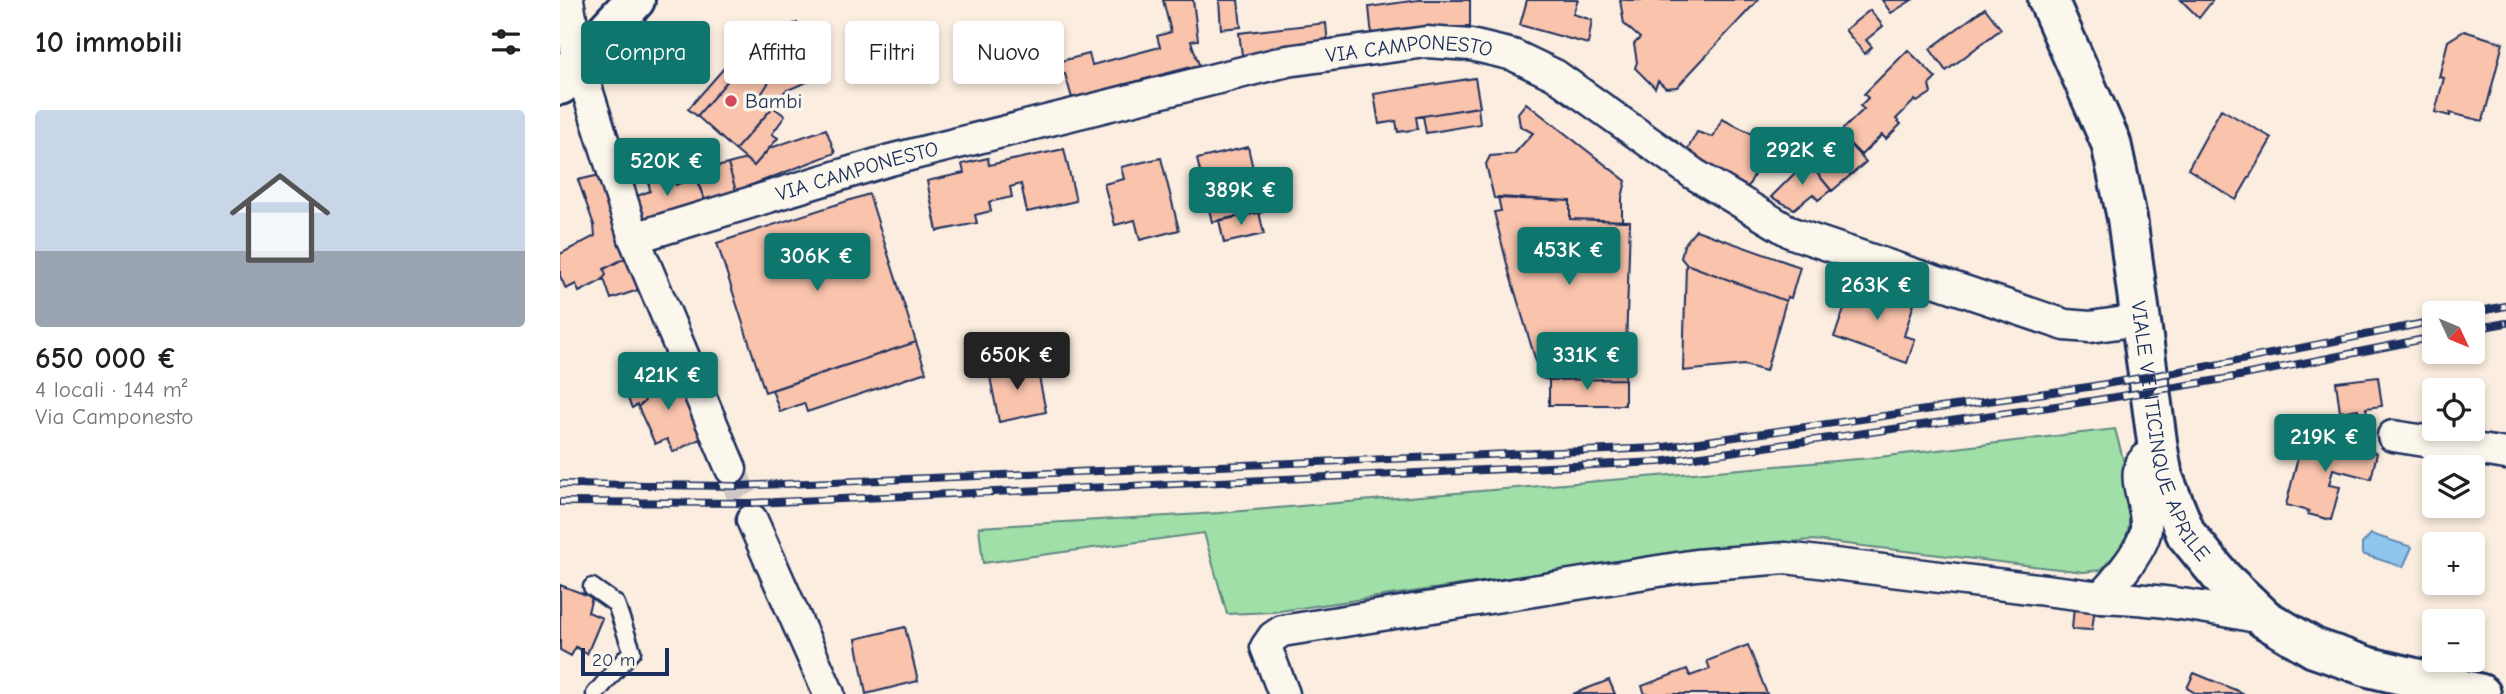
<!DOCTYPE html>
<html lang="it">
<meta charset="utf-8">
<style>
body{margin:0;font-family:"Comic Neue",sans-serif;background:#f2f2f2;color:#202124;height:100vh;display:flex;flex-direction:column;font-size:26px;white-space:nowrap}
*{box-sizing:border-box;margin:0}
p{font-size:23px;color:#757577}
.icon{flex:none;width:38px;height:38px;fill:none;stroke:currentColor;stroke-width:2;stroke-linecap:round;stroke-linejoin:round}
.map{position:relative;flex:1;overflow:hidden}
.panel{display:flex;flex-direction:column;background:#fff;width:560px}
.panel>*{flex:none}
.guide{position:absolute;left:21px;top:21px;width:665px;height:63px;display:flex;gap:14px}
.needle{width:46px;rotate:134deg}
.buttons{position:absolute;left:1862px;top:301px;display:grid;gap:14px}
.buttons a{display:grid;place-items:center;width:63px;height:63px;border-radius:7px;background:#fff;box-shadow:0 4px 10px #0003;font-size:35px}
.scale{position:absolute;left:21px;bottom:18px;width:88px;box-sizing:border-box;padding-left:7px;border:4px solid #1b2f5e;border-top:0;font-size:19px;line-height:24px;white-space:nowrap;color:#1b2f5e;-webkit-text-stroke:5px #fbf7ec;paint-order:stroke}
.price{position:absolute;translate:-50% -60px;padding:0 16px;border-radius:7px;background:#0f766e;color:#fff;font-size:23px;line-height:46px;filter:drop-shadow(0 2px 4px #0008)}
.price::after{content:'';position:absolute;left:50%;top:42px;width:21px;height:16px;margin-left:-10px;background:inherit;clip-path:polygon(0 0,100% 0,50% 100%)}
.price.active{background:#222;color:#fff}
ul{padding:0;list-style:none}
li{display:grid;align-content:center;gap:14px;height:371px;padding:0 35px}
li+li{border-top:2px solid #e0e0e0}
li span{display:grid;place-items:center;height:217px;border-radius:7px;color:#555}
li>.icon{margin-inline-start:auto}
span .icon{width:126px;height:126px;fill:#fffc;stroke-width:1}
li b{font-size:30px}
h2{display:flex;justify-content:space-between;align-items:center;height:84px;padding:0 35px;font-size:30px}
.chip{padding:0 24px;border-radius:7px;background:#fff;box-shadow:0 4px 10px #0003;font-size:24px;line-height:63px}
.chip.active{background:#0f766e;color:#fff}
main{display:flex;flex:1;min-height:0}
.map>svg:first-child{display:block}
</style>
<main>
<section class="panel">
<h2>10 immobili<svg class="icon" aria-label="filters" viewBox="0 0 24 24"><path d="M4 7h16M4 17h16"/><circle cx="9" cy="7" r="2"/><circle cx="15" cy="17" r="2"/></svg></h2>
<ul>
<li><span style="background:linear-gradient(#c9d6e8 65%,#9aa5b1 0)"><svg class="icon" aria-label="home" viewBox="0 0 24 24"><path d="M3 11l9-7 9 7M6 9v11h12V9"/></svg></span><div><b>650 000 €</b><p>4 locali · 144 m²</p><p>Via Camponesto</p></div></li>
</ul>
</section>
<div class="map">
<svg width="1946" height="694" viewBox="0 0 1946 694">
<rect width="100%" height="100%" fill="#fbeddf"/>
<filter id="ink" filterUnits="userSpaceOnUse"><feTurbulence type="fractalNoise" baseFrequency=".0143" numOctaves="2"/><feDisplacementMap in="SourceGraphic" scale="14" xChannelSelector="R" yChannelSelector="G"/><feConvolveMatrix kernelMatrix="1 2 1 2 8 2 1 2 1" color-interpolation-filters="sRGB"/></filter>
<g filter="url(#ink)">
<path fill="#a0dfa7" stroke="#5e8782" stroke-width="2" d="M1555,429C1564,463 1580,511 1563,544C1558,553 1547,562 1541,570L1524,572L1252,540L1149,549L713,612L667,614L644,533L423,563L419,527L659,513L1310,458Z"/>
<path fill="#8fc6ed" stroke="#618ab4" stroke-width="2" d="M1811,534L1852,547L1843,567L1802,554V544Z"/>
<path fill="#f9c3ac" stroke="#1b2f5e" stroke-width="2" d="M603,0H633L638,40L631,41L639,65L512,98L505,74L501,75L497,62L529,54L532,65L600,47L597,36L611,32Z
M659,0H678L681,27L661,29Z
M858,0H910V27H859L812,36L809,7Z
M967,0H1018L1013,14L1032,20L1028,44L960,25Z
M1060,0H1198L1117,87L1106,88L1098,81L1095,88L1075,68L1077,62L1074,44L1080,38L1064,24Z
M1322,0H1352L1331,13Z
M1621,0H1653L1639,18Z
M1425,8L1441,29L1386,71L1370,49Z
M1310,10L1323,26L1306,40L1312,47L1305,54L1285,30Z
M237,23L250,81L225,91L215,105L202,93L209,82L184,62L137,116L128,109L179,51L176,43Z
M766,23L768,46L683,62L679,33Z
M1904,31L1943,43L1923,121L1890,113V116L1875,112L1884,78L1879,77L1888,41Z
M1348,50L1376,78L1369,85L1371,93L1357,102L1355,100L1336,119L1341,124L1326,139L1322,135L1301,155L1279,133L1304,109L1300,106L1308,98L1304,94Z
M184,62L209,82L202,93L215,105L175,150L137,116Z
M915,78L920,107L856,117L858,129L838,132L836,121L819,124L814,94Z
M966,103L1066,181L1062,198V221L1010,219V201L934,198L926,164L930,156L954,154L973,133L960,126L958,113Z
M213,107L225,116L212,134L218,138L194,166L175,150Z
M918,107L920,124L866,133L863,116Z
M1661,109L1712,138L1676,200L1628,169Z
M1162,119L1199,137L1189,158L1200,163L1188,187L1125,154L1137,132L1153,137Z
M266,129L275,153L176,191L168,164L186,159L194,166L210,148Z
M1277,131L1306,162L1272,191L1247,161Z
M688,147L703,212L652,222L637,159Z
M504,149L516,201L467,212L461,184L450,187L452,197L429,202L431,211L415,215L417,223L377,231L367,181L404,173L402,164L428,158L429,165Z
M601,158L619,230L580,240L575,220L555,225L544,184L564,179L561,167Z
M1247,161L1271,190L1258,200L1253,194L1234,209L1211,197Z
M168,164L176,191L146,203L135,173Z
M111,173L116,185L135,177L146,203L124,211L122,208L80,224L69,199L90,191L88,178Z
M40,175L67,257L44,269L46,275L41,281L19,292L16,284L6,289L0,276V254L35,236L34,225L18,180Z
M309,194L356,342L205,392L157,243Z
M938,197L1010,201V219L1070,221L1065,379L989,380L981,378L949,272L934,212L941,211Z
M699,212L704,234L664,243L659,220Z
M1136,230L1240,267L1231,298L1228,297L1226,301L1126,264L1121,258L1124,245Z
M67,257L78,290L51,299L44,279L41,281L46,275L44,269Z
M1126,264L1226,301L1206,371L1184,365L1123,371Z
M1294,282L1355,300L1344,336L1355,339L1347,363L1274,337Z
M356,342L366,372L247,412L244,403L220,412L212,390Z
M476,362L486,412L439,422L429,372Z
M111,369L142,438L113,452L107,439L95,444L78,407L85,401L79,383Z
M1818,377L1822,406L1806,408L1807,413L1799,414L1798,409L1780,412L1776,382Z
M1065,379V405H989V380Z
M79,383L85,401L78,407L77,405L72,408L64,390Z
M1744,434L1817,453L1811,479L1773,469L1769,485L1780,487L1771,520L1748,514L1749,511L1726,505Z
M0,585L32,597L28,612L42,618L27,654L16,647L11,656L0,650Z
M1514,606H1535L1532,630L1512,629Z
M345,627L358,681L306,694L296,639Z
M1188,645L1207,694H1085L1082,686L1127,669L1130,676L1150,669L1147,661Z
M1634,673L1683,693L1682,694H1637L1627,688Z
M1049,680L1055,694H1013Z"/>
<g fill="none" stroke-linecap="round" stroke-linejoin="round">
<path stroke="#cec7c5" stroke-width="30" stroke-dasharray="30 15" stroke-linecap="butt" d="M171,469L192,520"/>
<defs>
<path id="service" d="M32,587L56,604L72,651L35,694"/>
<g id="minor">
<path d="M8,0L18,61L74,238L171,469"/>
<path id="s1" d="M74,238L330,160L727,61L866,42L911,45L953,55L995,75L1134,174L1232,233L1505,325L1530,327L1579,320"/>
<path d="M1833,436L1946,454"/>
<path d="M192,520L269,694"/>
<path d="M1541,597C1554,583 1579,554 1585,534C1591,513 1572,481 1581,464C1584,458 1593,453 1598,449"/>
<path d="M724,694L706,647L713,637L722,631L1136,565L1226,558L1541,597C1596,599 1650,607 1705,619"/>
</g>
<g id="secondary">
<path id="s2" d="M1488,0L1551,143L1567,218L1598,449L1603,477L1626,534L1663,579L1705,619L1754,648L1809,667L1921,694"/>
</g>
<path id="primary" d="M0,85L18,61L75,0"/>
</defs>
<use href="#service" stroke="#1b2f5e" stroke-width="21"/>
<use href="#minor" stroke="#1b2f5e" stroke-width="35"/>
<use href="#secondary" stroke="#1b2f5e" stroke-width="44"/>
<use href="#primary" stroke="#1b2f5e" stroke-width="44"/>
<use href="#service" stroke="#fbf7ec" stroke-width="16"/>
<use href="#minor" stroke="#fbf7ec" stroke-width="30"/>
<use href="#secondary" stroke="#fbf7ec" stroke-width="38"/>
<use href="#primary" stroke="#fbf7ec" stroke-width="38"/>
<defs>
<path id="rail" d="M1910,313L1946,306
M1913,329L1946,323
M0,484L176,486L1097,448L1528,387L1661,364L1874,321
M0,502L192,503L1099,462L1531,401L1664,379L1874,337"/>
</defs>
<use href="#rail" stroke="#1b2f5e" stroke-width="8"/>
<use href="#rail" stroke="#fbf7ec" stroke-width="5" stroke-dasharray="16" stroke-linecap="butt"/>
</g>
</g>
<circle fill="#d1495b" stroke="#fbf7ec" stroke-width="2.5" cx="171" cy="101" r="7"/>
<g text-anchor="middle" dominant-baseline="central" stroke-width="7" stroke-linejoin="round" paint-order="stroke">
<g font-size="21" fill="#1b2f5e" stroke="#fbf7ec">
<text stroke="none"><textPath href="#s1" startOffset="800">VIA CAMPONESTO</textPath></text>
<text stroke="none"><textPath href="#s1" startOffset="233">VIA CAMPONESTO</textPath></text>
<text stroke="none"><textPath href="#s2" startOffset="452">VIALE VENTICINQUE APRILE</textPath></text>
</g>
<g font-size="21" fill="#1b2f5e" stroke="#fbf7ec" text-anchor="start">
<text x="185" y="101">Bambi</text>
</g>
</g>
</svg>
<div class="buttons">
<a><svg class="needle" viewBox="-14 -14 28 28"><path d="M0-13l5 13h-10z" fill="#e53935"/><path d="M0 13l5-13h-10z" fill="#757577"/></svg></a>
<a><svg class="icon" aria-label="locate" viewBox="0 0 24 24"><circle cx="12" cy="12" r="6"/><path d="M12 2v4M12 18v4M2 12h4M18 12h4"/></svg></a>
<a><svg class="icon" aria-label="layers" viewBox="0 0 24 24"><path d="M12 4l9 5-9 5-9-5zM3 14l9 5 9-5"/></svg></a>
<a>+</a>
<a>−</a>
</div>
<div class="scale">20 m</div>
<b class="price" style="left:1242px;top:187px">292K €</b>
<b class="price" style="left:107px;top:198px">520K €</b>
<b class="price" style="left:681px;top:227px">389K €</b>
<b class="price" style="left:1009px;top:287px">453K €</b>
<b class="price" style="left:257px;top:293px">306K €</b>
<b class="price" style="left:1317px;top:322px">263K €</b>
<b class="price active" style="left:457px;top:392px">650K €</b>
<b class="price" style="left:1027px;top:392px">331K €</b>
<b class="price" style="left:108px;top:412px">421K €</b>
<b class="price" style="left:1765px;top:474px">219K €</b>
<div class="guide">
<a class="chip active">Compra</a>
<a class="chip">Affitta</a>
<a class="chip">Filtri</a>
<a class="chip">Nuovo</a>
</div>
</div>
</main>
